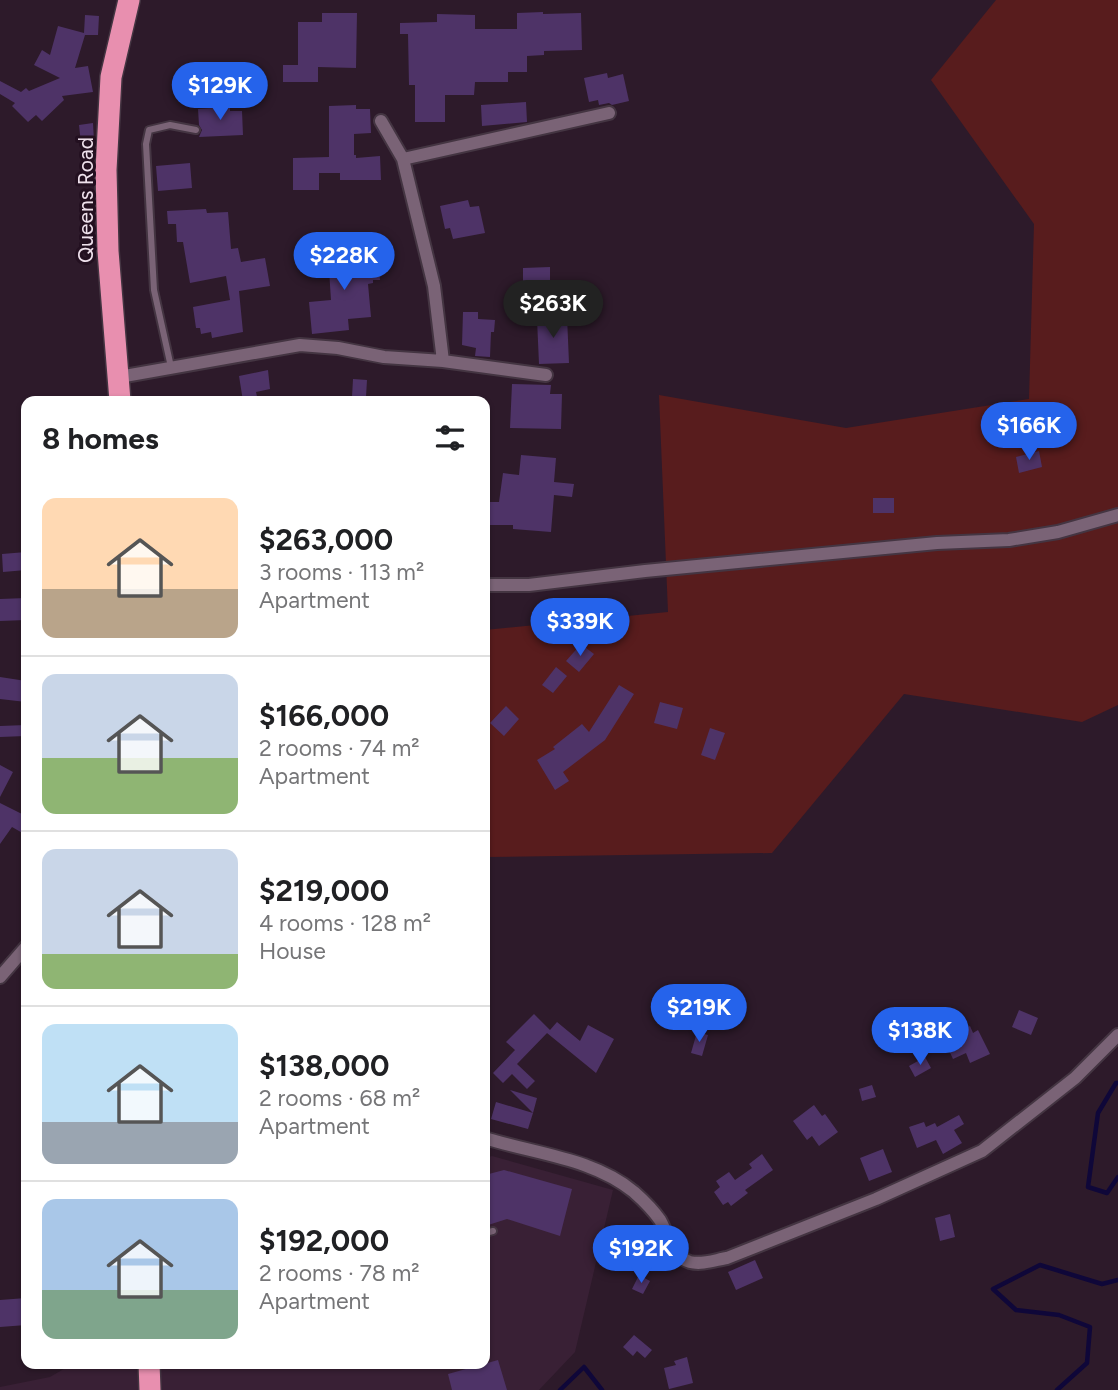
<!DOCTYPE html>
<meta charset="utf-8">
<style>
body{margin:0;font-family:Figtree,sans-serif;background:#f6f6f6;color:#202124;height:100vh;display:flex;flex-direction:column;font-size:26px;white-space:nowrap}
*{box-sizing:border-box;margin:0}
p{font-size:23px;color:#757577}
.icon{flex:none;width:38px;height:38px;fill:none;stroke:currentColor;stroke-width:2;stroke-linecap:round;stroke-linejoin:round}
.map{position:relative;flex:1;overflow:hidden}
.details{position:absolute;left:21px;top:396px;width:469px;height:973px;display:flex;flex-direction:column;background:#fff;border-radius:14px;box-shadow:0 2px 5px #0004}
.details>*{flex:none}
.price{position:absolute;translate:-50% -60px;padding:0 16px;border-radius:24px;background:#2563eb;color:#fff;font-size:23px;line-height:46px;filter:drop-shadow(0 2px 4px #0008)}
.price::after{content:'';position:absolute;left:50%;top:42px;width:21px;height:16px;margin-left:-10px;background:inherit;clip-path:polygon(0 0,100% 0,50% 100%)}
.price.on{background:#222;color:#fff}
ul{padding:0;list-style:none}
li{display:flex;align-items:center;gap:21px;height:175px;padding:0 21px}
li+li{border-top:2px solid #e0e0e0}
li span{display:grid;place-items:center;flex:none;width:196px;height:140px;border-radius:14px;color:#555}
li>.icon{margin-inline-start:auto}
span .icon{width:84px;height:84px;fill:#fffc;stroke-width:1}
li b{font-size:30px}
h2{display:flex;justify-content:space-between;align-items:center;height:84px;padding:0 21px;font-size:30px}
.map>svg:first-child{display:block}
</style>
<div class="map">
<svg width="1118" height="1390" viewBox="0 0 1118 1390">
<rect width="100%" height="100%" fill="#2d1a2a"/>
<path fill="#392035" d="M492,1156L613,1190L575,1352L539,1390H0V1387L50,1377L74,1363H485V1158Z"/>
<path fill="#581c1d" d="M996,0H1118V705L1082,722L904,694L772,853L485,857V630L668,612L659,395L846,428L1029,399L1034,224L931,80Z"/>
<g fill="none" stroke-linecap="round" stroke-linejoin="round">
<path stroke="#0f0739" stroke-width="4.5" d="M1118,1083H1116L1098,1113L1088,1187L1107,1193L1118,1177
M560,1390L584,1367L602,1390
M1057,1390L1087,1363L1090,1327L1059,1315L1016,1310L993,1289L1040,1265L1102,1284L1118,1280"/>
</g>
<path fill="#4e3367" d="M543,12V14L581,13L582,50L544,51V55L527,56V72H508V82H475L474,95H445V122H415V85H409L408,34H400V23L437,22V14L475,15V29H517V13Z
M322,13H357L356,68L318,67V82H283V65H298V22H322Z
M85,15L99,16L98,35H85L75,68L88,66L93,92L62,96L64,100L42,121L36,115L28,122L12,106L15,103L0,94V81L21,92L26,88L29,91L60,78L34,65L42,50L50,55L58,26L84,33Z
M607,73L608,78L623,74L629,101L612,105L609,103L599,105L598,100L589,102L584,78Z
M526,102L527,122L482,126L481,105Z
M356,105V109H370L371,133L354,134V155H356V158L380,156L381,180H340V173H319V190H293V158L329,157V106Z
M230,107V111H242L243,135L199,137L202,130L199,125L198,109Z
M93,123L94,142L81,144L79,125Z
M190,163L192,188L158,191L156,166Z
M468,200L470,207L479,206L485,233L453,239L450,228L445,229L440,206Z
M206,209L207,213L228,212L231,249L238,248L241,262L265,258L270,286L239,291L243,332L212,338L211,332L201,334L200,328H196L193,307L230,300L226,276L190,283L183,242H177L176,224H168L167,211Z
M367,252V260H372L373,270H379L380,280H373V283L368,284L371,317L348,319L349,330L312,334L309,302L331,300L329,270H324L323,254Z
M550,267V297H523V268Z
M463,312H478V319L495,320L494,332H491L490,357L475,356L476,348L462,345Z
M547,316H567L569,363L539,364L537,319H547Z
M268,370L270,389L256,392L258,401H243L239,376Z
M353,379L367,380L366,397H352Z
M512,384L551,385L550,394H562L561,429L510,428Z
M1039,451L1042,467L1019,473L1016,457Z
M521,455L556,458L554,482L574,484L572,497L554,495L551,532L513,529V525H490V502H499L503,473L519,475Z
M873,498H894V513H873Z
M26,552V570L3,572L2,554Z
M26,598V620L0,621V599Z
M581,644L594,654L579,672L566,661Z
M556,667L567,676L553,693L542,685Z
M0,677L26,681V702L0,699Z
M619,685L634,694L605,740L563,772L569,781L555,790L537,760L555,749L553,747L582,724L589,732Z
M660,702L683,708L677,729L654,723Z
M506,706L519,719L504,736L490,723Z
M26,725V736L0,737V726Z
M710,728L725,733L715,760L701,755Z
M0,765L13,772L0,797Z
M0,803L26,816V835L12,827L0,844Z
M1019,1010L1038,1018L1031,1035L1012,1027Z
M534,1014L550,1030L557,1022L580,1041L588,1025L614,1039L596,1073L547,1033L549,1031L517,1064L535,1081L527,1089L512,1074L503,1083L493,1073L515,1050L506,1042Z
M970,1026L973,1033L978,1030L990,1054L970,1063L966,1053L953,1059L947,1046L954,1043L950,1036Z
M697,1032L708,1035L702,1056L691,1053Z
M925,1057L931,1068L915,1077L909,1066Z
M872,1085L876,1097L862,1101L859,1089Z
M510,1090L537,1098L533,1113Z
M496,1102L533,1113L528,1129L491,1119Z
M814,1105L822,1116L825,1114L838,1132L819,1146L812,1136L807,1140L793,1121Z
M959,1115L964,1124L954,1130L962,1143L943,1154L936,1140L917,1148L909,1127L924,1122L926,1127L935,1123L937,1127Z
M883,1149L892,1172L869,1181L860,1158Z
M762,1154L773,1170L745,1190L748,1193L731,1206L728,1202L723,1205L714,1192L720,1187L716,1181L729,1172L735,1180L752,1168L749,1164Z
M504,1170L572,1189L560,1236L507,1219L485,1226V1175Z
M950,1214L955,1237L940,1241L935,1218Z
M755,1260L763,1278L736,1290L728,1272Z
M639,1275L650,1281L643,1294L632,1289Z
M26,1298V1325L0,1327V1300Z
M634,1335L652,1350L645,1358L637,1351L633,1356L623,1347Z
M687,1357L693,1383L669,1389L664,1368L676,1365L674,1361Z
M498,1360L507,1390H452L448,1374Z"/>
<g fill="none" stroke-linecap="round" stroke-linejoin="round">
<defs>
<path id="lane" d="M171,367L154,290L146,144L149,130L170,125L196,130
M485,1233L493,1231"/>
<path id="street" d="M381,121L403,159L434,286L443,361
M403,159L609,113
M119,377L300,345L338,348L384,357L443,361L546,375
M485,585H529L645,571L937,543L1009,540L1058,532L1118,515
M0,977L26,947
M485,1138C535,1154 593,1158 634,1192C643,1200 653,1210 660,1220C668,1234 672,1257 690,1262C702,1265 715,1260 727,1258L876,1199L982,1151L1075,1078L1118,1035"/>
<path id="highway" d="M120,401L108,251L106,170L111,77L129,0
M149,1363L150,1390"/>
</defs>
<use href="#lane" stroke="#443542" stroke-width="10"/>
<use href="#street" stroke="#443542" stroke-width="16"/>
<use href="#highway" stroke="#443542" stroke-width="24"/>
<use href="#lane" stroke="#7a6376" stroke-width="6"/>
<use href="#street" stroke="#7a6376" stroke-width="12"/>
<use href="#highway" stroke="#e88faf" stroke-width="21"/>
</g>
<g text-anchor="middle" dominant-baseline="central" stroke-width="6" stroke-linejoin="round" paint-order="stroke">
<g font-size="21" fill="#efe1ec" stroke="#231020">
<text transform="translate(85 200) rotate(-90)">Queens Road</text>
</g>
</g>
</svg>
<b class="price" style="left:220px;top:122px">$129K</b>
<b class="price" style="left:344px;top:292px">$228K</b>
<b class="price on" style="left:553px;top:340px">$263K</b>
<b class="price" style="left:1029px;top:462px">$166K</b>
<b class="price" style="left:580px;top:658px">$339K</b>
<b class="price" style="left:699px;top:1044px">$219K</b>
<b class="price" style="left:920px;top:1067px">$138K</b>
<b class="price" style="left:641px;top:1285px">$192K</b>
<section class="details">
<h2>8 homes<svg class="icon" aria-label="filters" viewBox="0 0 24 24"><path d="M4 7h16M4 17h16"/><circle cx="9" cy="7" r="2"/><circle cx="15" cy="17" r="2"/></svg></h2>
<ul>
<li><span style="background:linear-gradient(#ffd9b3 65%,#b9a48a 0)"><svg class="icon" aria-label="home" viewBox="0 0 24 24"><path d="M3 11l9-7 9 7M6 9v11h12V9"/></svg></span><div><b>$263,000</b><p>3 rooms · 113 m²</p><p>Apartment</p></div></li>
<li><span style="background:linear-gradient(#c9d6e8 60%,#8fb573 0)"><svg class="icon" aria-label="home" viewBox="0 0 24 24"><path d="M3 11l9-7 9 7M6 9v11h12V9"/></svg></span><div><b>$166,000</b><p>2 rooms · 74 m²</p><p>Apartment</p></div></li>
<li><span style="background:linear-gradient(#c9d6e8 75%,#8fb573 0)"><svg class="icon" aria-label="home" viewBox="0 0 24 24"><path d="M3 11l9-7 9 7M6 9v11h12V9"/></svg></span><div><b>$219,000</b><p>4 rooms · 128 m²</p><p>House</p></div></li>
<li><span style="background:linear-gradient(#bfe0f5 70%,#9aa5b1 0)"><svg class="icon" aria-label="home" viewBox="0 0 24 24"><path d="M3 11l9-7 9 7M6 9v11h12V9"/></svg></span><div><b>$138,000</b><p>2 rooms · 68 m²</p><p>Apartment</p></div></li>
<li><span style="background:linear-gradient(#a9c7e8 65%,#7fa58c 0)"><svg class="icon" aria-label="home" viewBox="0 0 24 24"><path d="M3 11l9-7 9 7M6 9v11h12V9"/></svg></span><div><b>$192,000</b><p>2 rooms · 78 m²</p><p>Apartment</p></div></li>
</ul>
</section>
</div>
